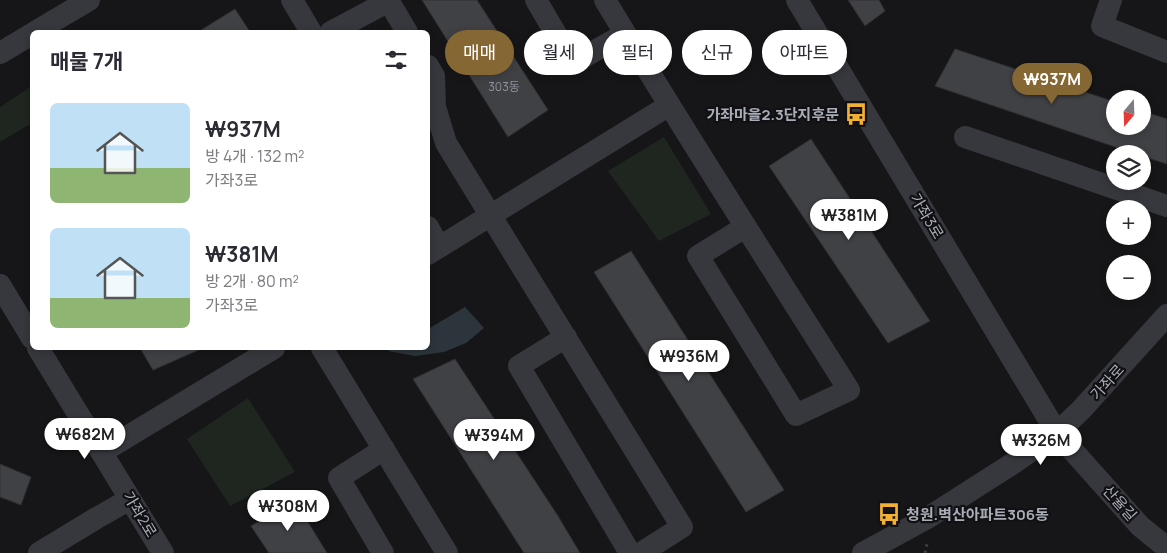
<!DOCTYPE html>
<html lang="ko">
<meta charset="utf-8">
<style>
body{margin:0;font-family:Manrope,"Noto Sans KR",sans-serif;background:#f7f7f7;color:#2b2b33;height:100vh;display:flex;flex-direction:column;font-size:19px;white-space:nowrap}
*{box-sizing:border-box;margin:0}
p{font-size:16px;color:#7c7c81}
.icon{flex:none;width:28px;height:28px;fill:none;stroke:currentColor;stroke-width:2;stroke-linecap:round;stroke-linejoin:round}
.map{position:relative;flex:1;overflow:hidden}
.sheet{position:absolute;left:30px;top:30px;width:400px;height:320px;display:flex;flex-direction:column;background:#fff;border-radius:8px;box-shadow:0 2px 8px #0003}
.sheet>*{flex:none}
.top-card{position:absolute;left:445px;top:30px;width:475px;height:45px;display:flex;gap:10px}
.needle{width:32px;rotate:199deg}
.buttons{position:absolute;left:1106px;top:90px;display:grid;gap:10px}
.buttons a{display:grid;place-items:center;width:45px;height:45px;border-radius:50%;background:#fff;box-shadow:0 2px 8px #0003;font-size:25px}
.price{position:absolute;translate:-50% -42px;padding:0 11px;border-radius:18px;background:#fff;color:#222;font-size:16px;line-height:32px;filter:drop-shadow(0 1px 2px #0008)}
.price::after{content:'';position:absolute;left:50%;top:30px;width:15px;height:11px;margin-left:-8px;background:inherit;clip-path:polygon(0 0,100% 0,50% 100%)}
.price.selected{background:#856733;color:#fff}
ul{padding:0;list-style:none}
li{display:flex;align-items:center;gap:15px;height:125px;padding:0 20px}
li span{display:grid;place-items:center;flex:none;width:140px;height:100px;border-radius:8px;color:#555}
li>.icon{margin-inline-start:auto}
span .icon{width:60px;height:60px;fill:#fffc;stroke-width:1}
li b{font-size:21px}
h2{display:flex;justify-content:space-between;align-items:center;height:60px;padding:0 20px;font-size:21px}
.pill{padding:0 18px;border-radius:22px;background:#fff;box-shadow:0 2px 8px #0003;font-size:18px;line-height:45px}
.pill.selected{background:#856733;color:#fff}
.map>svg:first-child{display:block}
</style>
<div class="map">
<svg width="1167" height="553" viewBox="0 0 1167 553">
<rect width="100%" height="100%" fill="#161618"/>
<path fill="#1e261f" d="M32,86V123L0,142V107Z
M664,137L711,214L659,241L608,171Z
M248,398L295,472L230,506L187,439Z"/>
<path fill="#2c353c" d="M465,307L484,328L466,343L444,352L415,356L388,351L394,348H428V329Z"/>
<path fill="#404145" stroke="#303034" d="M422,0H477L548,110L508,137Z
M848,0H879L885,11L865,26Z
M235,9L250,32H198Z
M955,49L1115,102V126H1142V111L1167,119V164L1142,156V154H1136L935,86Z
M811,139L930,321L888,343L769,166Z
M631,251L784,490L746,512L594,272Z
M140,348H203L153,370Z
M455,359L558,516L580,553H524L413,379Z
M0,464L31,477L21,505L0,497Z
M295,501L327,553H269L251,526Z"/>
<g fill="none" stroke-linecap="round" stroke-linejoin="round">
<path stroke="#3d3f44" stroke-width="3" stroke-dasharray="2.5 4" stroke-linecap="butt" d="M925,553L927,544"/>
<path stroke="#37383d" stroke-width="22" d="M292,0L311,32
M388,0L407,32
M536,0L573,63L625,34
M605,0C684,131 767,260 849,390L796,415L698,256L745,227
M797,0L1057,433L1140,526L1167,548
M1111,0L1102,26L1167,52
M35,32L89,0
M331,32L389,1
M0,53L32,34
M428,66L434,76L435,107L446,143L682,527L641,553
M965,137L1167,206
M428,227L439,247
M428,254L668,106
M0,285L32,338
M566,337L519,366L630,553
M38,348L163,553
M322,348L447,553
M102,452L274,348
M39,553L95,519L130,499
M383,553L339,478L384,449
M863,553L929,517L1015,462L1057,433L1081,410L1167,315"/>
</g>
<defs>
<symbol id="bus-bare" viewBox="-9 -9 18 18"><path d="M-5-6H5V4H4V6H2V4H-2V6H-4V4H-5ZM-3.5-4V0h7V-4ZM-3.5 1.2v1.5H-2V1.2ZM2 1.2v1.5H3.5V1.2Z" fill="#f2b134" stroke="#111113" stroke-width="2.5" paint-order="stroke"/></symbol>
</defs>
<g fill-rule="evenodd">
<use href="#bus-bare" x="840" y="98" width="32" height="32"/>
<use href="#bus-bare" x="873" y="498" width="32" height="32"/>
</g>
<g text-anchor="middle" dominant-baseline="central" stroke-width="4.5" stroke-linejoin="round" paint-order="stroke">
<g font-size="12" fill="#8e929b">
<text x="504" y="86">303동</text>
</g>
<g font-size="15" font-weight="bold" fill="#a8adb8" stroke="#111113" text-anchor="end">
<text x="839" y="114">가좌마을2.3단지후문</text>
<text x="906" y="514" text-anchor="start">청원.벽산아파트306동</text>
</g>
<g font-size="15" fill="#a8adb8" stroke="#111113">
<text transform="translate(927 216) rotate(59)">가좌3로</text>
<text transform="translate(1107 382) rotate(-48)">가좌로</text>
<text transform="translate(1120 503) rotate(48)">산율길</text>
<text transform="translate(140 514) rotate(59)">가좌2로</text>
</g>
</g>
</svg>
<div class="buttons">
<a><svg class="needle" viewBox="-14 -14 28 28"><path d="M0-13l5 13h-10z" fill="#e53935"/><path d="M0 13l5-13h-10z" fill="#7c7c81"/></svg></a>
<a><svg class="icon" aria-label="layers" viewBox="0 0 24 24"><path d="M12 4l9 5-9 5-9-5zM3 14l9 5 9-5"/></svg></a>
<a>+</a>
<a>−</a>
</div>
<b class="price selected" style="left:1052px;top:105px">₩937M</b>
<b class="price" style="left:849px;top:241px">₩381M</b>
<b class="price" style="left:689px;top:382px">₩936M</b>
<b class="price" style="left:85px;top:460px">₩682M</b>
<b class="price" style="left:494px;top:461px">₩394M</b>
<b class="price" style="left:1041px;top:466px">₩326M</b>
<b class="price" style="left:288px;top:532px">₩308M</b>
<div class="top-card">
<a class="pill selected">매매</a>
<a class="pill">월세</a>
<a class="pill">필터</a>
<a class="pill">신규</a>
<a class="pill">아파트</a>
</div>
<section class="sheet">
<h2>매물 7개<svg class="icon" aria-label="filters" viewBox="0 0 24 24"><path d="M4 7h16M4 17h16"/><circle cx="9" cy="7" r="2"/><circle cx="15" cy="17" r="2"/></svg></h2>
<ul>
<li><span style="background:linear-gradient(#bfe0f5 65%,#8fb573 0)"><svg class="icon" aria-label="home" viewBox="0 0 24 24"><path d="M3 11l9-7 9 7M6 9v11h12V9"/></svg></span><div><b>₩937M</b><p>방 4개 · 132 m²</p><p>가좌3로</p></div></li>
<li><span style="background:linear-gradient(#bfe0f5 70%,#8fb573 0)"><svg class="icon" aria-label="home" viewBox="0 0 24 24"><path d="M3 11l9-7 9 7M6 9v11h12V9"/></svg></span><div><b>₩381M</b><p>방 2개 · 80 m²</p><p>가좌3로</p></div></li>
</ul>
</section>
</div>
